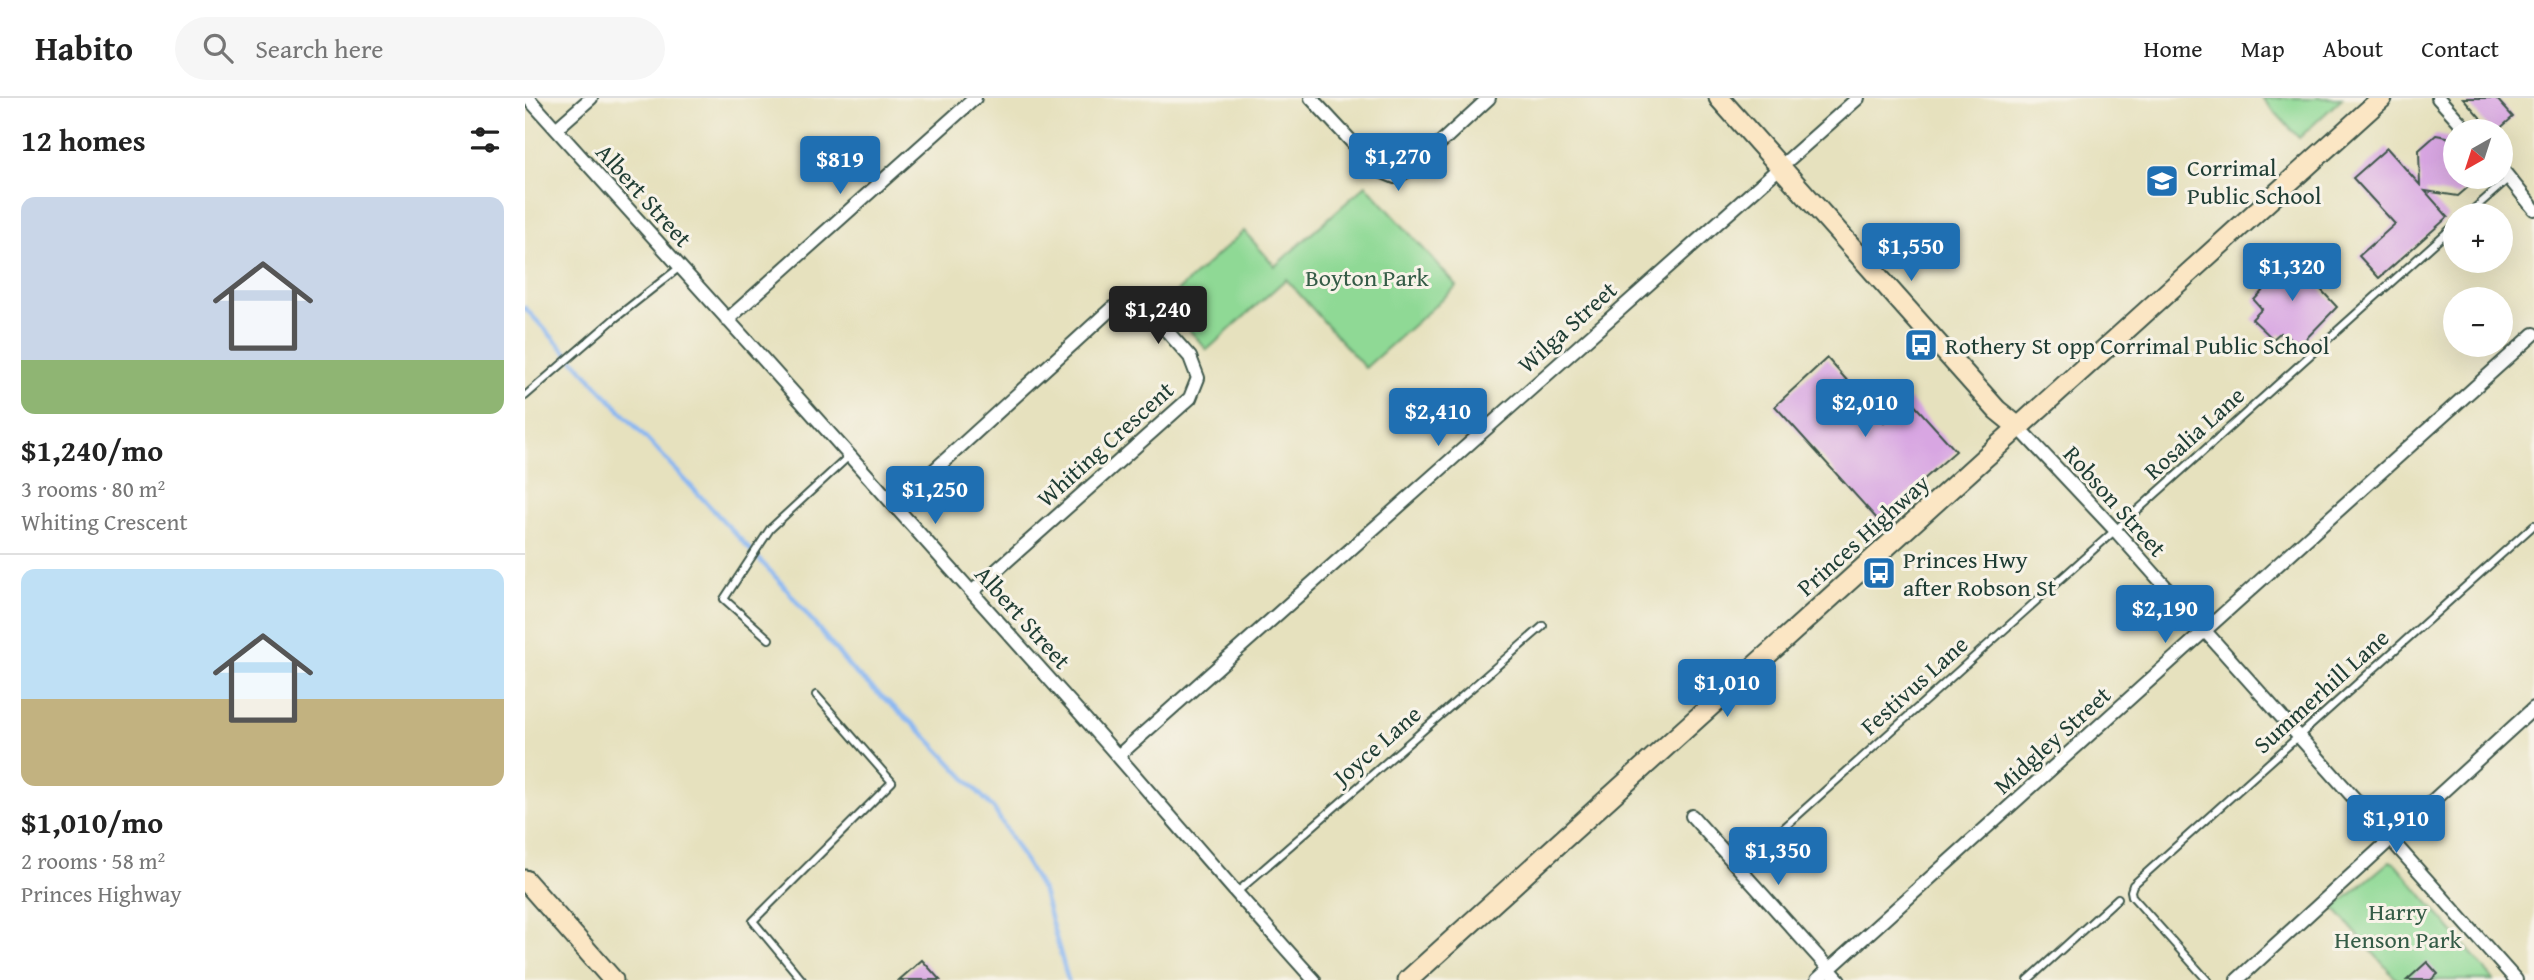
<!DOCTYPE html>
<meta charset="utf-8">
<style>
body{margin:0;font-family:"Gentium Book Plus",serif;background:#f6f6f6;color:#222;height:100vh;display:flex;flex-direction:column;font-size:26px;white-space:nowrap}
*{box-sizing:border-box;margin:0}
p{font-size:23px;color:#767676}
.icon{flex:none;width:38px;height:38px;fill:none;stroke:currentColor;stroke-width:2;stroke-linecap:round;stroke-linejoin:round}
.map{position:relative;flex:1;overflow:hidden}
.panel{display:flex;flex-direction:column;background:#fff;width:525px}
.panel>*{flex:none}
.needle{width:46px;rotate:219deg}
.fabs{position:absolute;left:1918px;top:21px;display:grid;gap:14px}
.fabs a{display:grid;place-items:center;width:70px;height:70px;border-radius:50%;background:#fff;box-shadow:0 7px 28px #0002;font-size:35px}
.price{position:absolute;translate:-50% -60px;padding:0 16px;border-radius:7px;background:#1f6fb2;color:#fff;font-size:23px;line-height:46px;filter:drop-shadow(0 2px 4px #0008)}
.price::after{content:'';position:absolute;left:50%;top:42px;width:21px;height:16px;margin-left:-10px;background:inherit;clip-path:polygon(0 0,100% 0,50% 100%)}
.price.selected{background:#222;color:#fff}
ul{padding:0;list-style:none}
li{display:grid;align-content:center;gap:14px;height:371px;padding:0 21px}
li+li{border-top:2px solid #e0e0e0}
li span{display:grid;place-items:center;height:217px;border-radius:14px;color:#555}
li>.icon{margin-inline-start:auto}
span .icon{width:126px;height:126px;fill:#fffc;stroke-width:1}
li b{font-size:30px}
h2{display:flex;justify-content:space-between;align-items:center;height:84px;padding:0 21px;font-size:30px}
header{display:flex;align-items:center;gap:42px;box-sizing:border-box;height:98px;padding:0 35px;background:#fff;border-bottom:2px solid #e0e0e0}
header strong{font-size:33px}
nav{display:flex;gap:38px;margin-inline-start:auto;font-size:24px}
.search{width:490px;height:63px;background:#f6f6f6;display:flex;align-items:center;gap:18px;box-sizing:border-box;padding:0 24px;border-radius:38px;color:#767676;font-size:26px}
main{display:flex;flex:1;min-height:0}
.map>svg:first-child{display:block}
</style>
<header>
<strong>Habito</strong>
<div class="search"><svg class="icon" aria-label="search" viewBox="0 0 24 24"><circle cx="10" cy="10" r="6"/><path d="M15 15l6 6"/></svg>Search here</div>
<nav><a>Home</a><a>Map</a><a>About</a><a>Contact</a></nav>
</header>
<main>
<section class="panel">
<h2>12 homes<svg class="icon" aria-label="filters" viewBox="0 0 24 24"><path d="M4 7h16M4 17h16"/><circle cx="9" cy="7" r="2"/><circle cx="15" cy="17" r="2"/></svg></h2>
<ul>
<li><span style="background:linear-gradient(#c9d6e8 75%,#8fb573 0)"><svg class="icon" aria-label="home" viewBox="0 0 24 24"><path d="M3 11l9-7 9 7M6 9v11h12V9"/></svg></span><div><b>$1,240/mo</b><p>3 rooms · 80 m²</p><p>Whiting Crescent</p></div></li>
<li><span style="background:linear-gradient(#bfe0f5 60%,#c2b280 0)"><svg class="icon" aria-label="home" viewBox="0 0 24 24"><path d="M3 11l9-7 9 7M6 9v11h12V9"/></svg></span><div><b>$1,010/mo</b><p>2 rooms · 58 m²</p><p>Princes Highway</p></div></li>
</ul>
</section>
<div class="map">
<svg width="2009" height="882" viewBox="0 0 2009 882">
<rect width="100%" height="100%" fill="#f7f3e8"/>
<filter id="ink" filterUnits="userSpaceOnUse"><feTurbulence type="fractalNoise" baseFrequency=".0143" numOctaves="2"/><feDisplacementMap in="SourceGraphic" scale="14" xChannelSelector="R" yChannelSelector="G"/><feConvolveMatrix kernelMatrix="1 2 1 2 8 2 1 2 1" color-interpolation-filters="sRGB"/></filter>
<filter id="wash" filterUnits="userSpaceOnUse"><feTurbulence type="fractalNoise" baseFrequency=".00686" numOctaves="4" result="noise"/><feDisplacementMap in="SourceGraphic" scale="28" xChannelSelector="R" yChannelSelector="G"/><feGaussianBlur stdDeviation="1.57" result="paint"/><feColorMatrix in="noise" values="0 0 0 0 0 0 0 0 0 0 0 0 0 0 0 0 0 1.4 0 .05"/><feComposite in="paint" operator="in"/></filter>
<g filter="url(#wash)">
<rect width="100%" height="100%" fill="#e6e1be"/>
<path fill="#8fd995" stroke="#578b64" stroke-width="2" d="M1737,0H1817L1774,40Z
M841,87L932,188L840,270L761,181L682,252L640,204L719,133L750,168Z
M1865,763L1871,766L1969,882H1872L1809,810Z"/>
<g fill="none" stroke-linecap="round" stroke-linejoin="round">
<path stroke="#87b6f2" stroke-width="4.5" d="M0,210L258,487L327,572L397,634L469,711L518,794L543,882"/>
</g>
<g id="blocks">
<path fill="#d8a6e2" d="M1938,0H1971L1988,19L1972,33H1967Z
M1911,37L1922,39L1930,48V79H1955L1933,98L1900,93L1923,119L1854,180L1834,158L1870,126L1828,80L1862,50L1895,87L1894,52Z
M1762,155L1812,209L1773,249L1761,236L1758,239L1755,235L1748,241L1727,221L1737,211L1729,202L1752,177L1745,170Z
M1302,260L1359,324L1384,301L1431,353L1353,422L1250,308Z
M397,862L415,882H374Z
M1902,864L1913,876L1906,882H1882Z"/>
</g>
</g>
<g filter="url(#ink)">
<use href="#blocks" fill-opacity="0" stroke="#3d5649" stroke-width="2"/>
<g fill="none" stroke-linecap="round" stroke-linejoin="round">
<defs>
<path id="service" d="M1942,117L1984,80
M0,298L89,221L155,169
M244,541L199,501L245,431L323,359
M1214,770L1930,127
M711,795L1018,528
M277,882L228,823L367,684L291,597
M1503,882L1593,800
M1682,882L1607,798L1606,793L1608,787L2009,427"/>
<path id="minor" d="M3,0C187,204 372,409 554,614C633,703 709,794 789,882
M786,0L853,72L870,79L888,70L964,0
M1913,0L1943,33
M31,31L66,0
M1976,70L2009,111
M202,222L450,0
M1493,329L1590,432L1991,882
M370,408L587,210L618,206L665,259L673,280L665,300L447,494
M593,658L1333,0
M1167,718L1314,882
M1292,882L2009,236
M1712,882L2009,610"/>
<path id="secondary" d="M1194,0L1472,312L1493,329
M0,782L88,882
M883,882L1857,0"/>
</defs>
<use href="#service" stroke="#3d5649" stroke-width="10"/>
<use href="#minor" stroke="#3d5649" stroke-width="16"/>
<use href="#secondary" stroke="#3d5649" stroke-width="23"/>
<use href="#service" stroke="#fff" stroke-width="6"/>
<use href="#minor" stroke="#fff" stroke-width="12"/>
<use href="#secondary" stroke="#fbe6c4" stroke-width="19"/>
</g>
</g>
<defs>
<symbol id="school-square" viewBox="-11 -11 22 22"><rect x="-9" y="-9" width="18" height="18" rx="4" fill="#1f6fb2" stroke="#f7f3e8"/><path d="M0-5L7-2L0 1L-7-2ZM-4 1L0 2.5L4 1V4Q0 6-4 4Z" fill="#fff"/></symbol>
<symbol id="bus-square" viewBox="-11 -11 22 22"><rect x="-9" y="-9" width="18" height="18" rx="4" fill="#1f6fb2" stroke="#f7f3e8"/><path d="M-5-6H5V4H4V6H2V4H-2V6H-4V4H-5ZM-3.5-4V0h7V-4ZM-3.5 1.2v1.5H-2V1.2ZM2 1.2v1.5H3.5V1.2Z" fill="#fff"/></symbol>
</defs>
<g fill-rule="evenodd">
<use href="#school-square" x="1618" y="64" width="38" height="38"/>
<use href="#bus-square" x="1377" y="228" width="38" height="38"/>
<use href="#bus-square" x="1335" y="456" width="38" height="38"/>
</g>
<g text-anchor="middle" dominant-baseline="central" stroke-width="6" stroke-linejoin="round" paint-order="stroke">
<g font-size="24" fill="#1f3d34" stroke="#f7f3e8" text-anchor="start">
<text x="1662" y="69">Corrimal<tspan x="1662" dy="28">Public School</tspan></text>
<text x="1420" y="247">Rothery St opp Corrimal Public School</text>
<text x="1378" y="461">Princes Hwy<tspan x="1378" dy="28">after Robson St</tspan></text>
</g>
<g font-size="24" fill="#1f3d34" stroke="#f7f3e8">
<text transform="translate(119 97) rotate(48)">Albert Street</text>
<text transform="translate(1042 229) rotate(-42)">Wilga Street</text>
<text transform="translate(1669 335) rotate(-42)">Rosalia Lane</text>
<text transform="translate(580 346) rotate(-42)">Whiting Crescent</text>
<text transform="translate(1590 403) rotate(48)">Robson Street</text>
<text transform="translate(1338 437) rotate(-42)">Princes Highway</text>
<text transform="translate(498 519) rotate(48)">Albert Street</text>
<text transform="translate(1389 587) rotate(-42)">Festivus Lane</text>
<text transform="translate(1796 593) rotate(-42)">Summerhill Lane</text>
<text transform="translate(1527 642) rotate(-42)">Midgley Street</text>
<text transform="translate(852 647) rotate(-41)">Joyce Lane</text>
</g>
<g font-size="24" fill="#355c47" stroke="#f7f3e8">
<text x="842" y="179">Boyton Park</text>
<text x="1873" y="813">Harry<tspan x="1873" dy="28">Henson Park</tspan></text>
</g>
</g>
</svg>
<div class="fabs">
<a><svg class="needle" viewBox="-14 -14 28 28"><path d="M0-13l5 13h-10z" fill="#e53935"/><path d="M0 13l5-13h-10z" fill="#767676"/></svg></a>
<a>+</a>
<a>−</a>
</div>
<b class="price" style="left:873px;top:95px">$1,270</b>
<b class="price" style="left:315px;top:98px">$819</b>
<b class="price" style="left:1386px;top:185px">$1,550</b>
<b class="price" style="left:1767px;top:205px">$1,320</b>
<b class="price selected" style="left:633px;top:248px">$1,240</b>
<b class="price" style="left:1340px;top:341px">$2,010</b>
<b class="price" style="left:913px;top:350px">$2,410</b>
<b class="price" style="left:410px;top:428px">$1,250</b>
<b class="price" style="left:1640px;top:547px">$2,190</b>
<b class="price" style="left:1202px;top:621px">$1,010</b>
<b class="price" style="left:1871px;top:757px">$1,910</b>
<b class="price" style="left:1253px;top:789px">$1,350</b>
</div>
</main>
